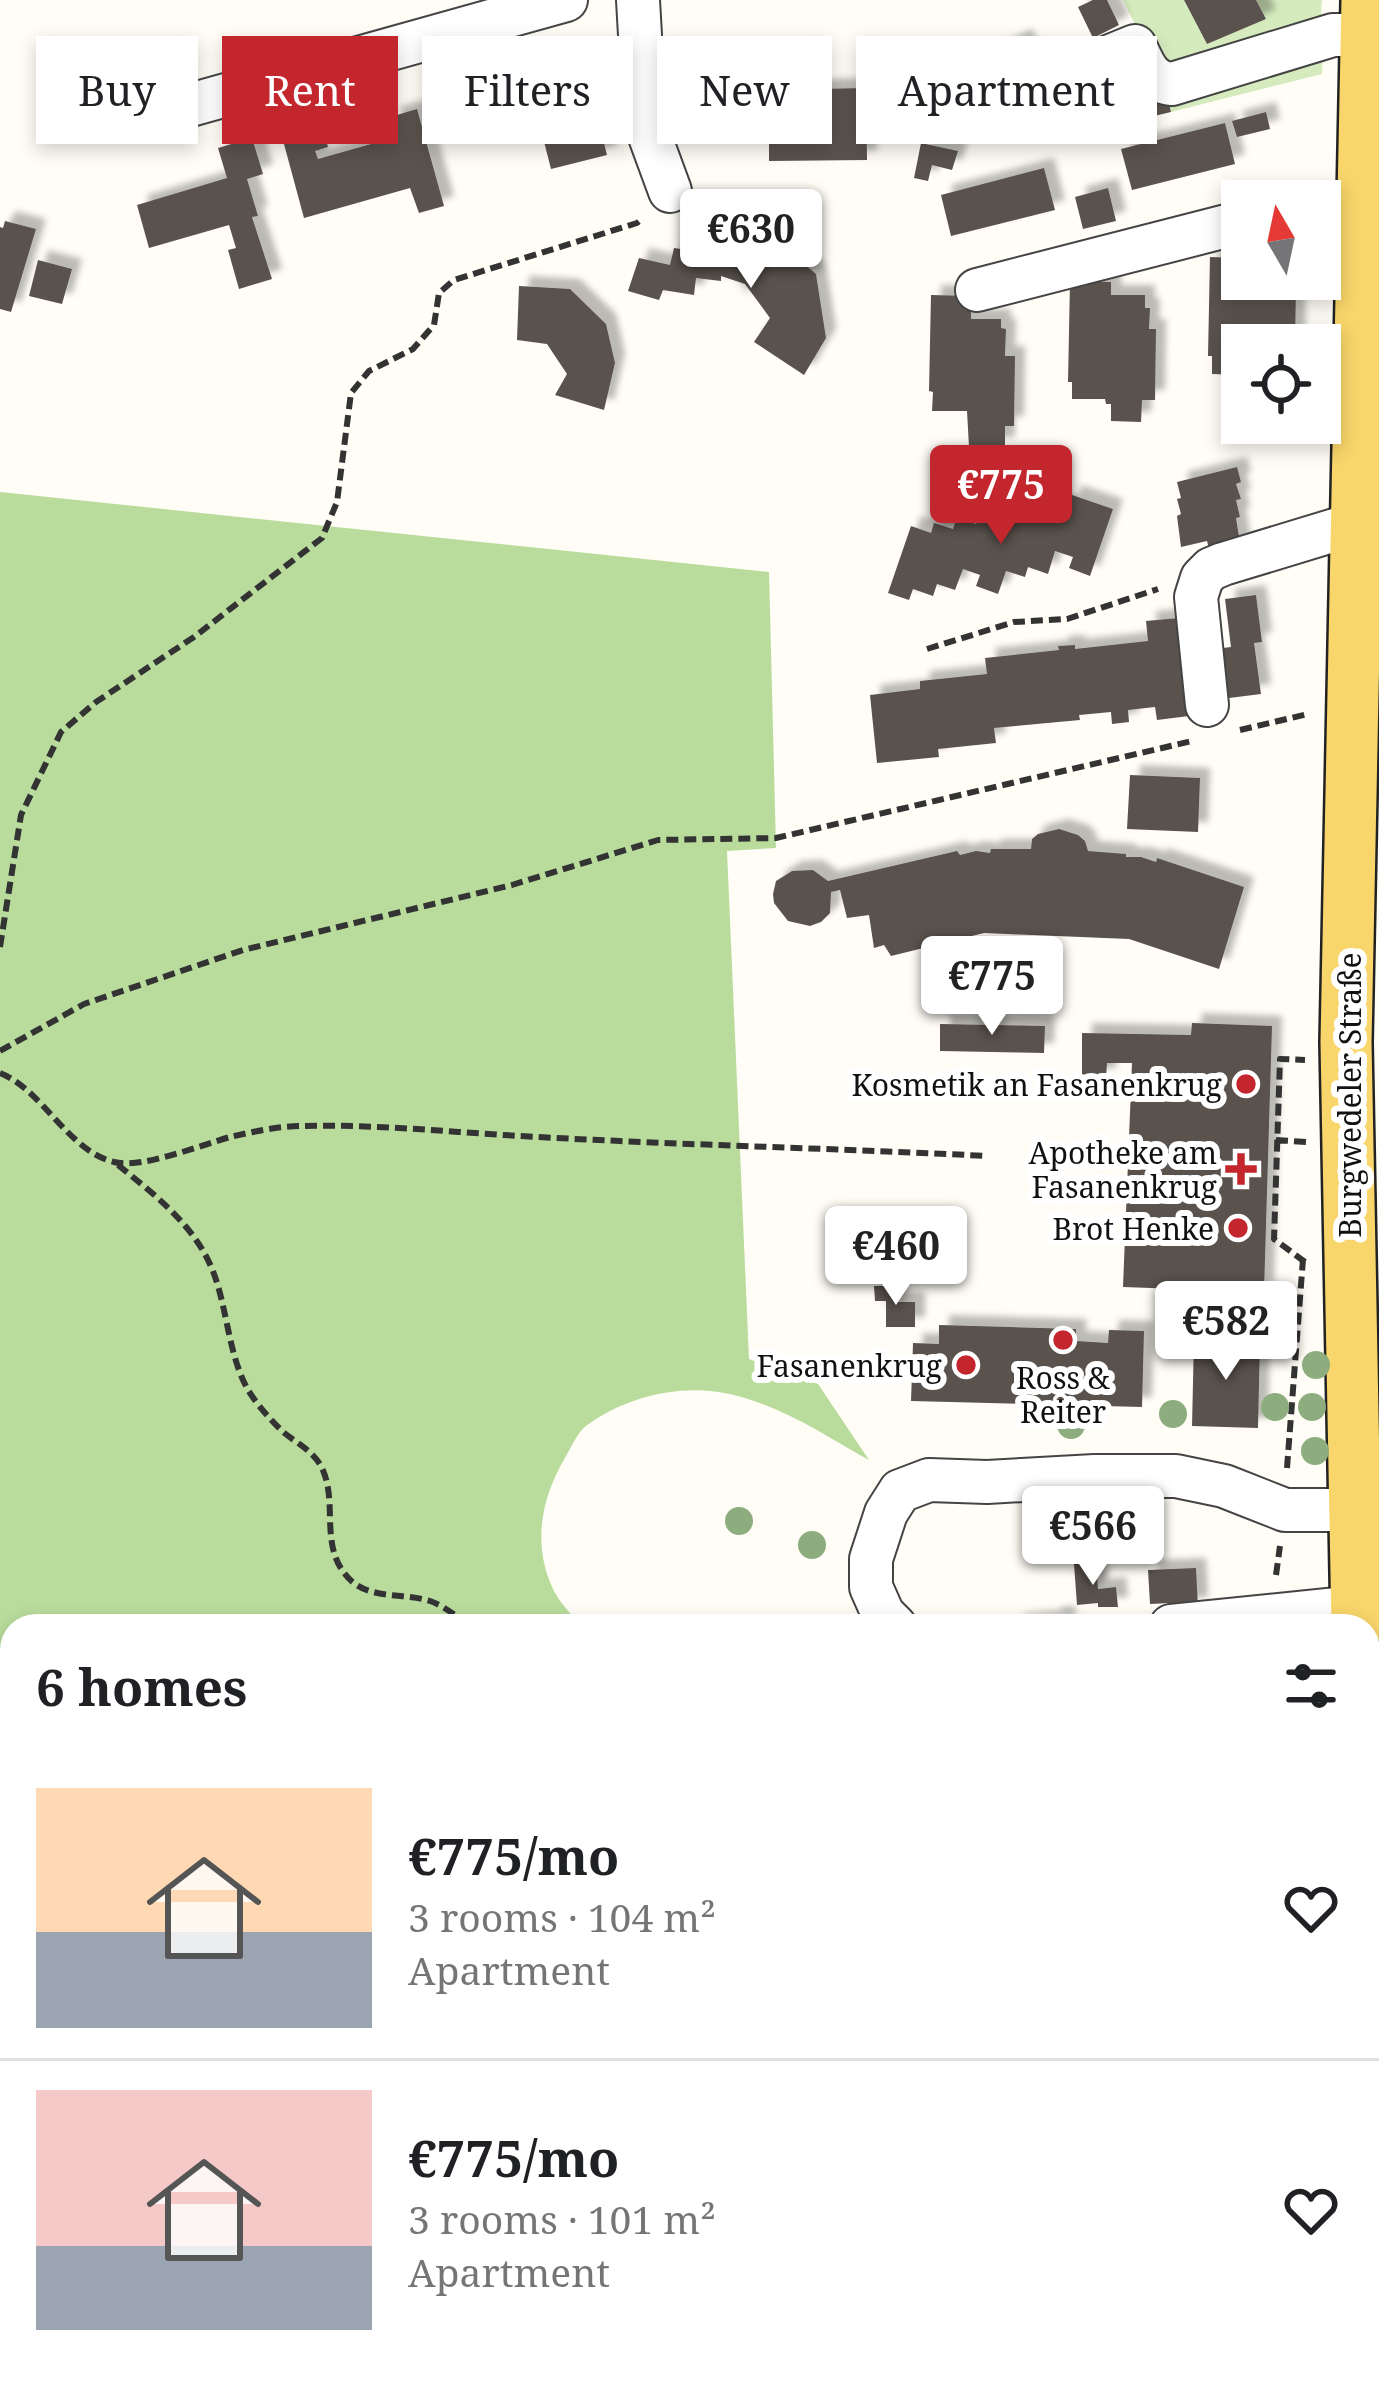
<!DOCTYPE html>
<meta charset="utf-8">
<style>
body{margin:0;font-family:"Noto Serif",serif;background:#f2f2f2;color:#202124;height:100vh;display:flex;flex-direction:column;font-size:45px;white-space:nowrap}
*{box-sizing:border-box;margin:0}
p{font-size:39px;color:#757577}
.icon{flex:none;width:66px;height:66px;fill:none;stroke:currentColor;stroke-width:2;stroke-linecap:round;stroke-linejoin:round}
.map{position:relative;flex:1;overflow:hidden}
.sheet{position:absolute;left:0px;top:1614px;width:1380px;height:771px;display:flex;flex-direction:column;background:#fff;border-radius:36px 36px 0 0;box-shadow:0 6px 18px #0003}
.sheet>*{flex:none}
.banner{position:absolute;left:36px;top:36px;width:1308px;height:108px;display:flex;gap:24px}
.needle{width:78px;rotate:351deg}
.controls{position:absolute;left:1221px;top:180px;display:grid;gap:24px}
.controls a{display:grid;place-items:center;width:120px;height:120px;border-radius:0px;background:#fff;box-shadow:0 6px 18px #0003;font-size:60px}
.price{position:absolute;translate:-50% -102px;padding:0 27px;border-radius:12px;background:#fff;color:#222;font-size:39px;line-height:78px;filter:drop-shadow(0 3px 6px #0008)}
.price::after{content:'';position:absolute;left:50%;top:72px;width:36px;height:27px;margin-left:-18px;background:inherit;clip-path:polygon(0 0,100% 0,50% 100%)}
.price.current{background:#c4262e;color:#fff}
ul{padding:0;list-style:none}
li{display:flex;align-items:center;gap:36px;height:300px;padding:0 36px}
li+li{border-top:3px solid #e0e0e0}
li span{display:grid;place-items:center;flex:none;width:336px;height:240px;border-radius:0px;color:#555}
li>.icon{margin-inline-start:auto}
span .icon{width:144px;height:144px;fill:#fffc;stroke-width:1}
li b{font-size:51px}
h2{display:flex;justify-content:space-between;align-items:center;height:144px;padding:0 36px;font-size:51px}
.tag{padding:0 42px;border-radius:0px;background:#fff;box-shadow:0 6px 18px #0003;font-size:42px;line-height:108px}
.tag.current{background:#c4262e;color:#fff}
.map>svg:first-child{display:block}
</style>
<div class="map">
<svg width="1379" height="2383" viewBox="0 0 1379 2383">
<defs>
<filter id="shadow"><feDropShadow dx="10" dy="-10" stdDeviation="3" flood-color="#0004"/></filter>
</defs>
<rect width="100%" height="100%" fill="#fffdf5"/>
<path fill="#d5ebbd" d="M1123,0H1184L1207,44L1266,19L1256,0H1322L1320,27L1176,72L1154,63Z
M1323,48L1322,74L1171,112L1167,96Z
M12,2133V2373H180L139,2383H0V2137Z"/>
<path fill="#b9dc9c" d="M0,492L769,572L776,848L727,851L749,1359L818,1384L869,1460C821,1433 773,1400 718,1392C673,1385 622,1399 586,1426C577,1433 572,1446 566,1456C541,1498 532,1544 553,1589C559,1602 572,1615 581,1626H12V1887L0,1890Z"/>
<path fill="#5a524d" filter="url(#shadow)" d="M1093,0H1107L1119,25L1093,38L1078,7Z
M1184,0H1256L1266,19L1207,44Z
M1022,39L1056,109L1009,131L976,61Z
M582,57L607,155L551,169L526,71Z
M1143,86L1147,101L1167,96L1171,112L1120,124L1112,94Z
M866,88L867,160L769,161V90Z
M417,109L444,206L419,213L410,188L304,218L281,133L321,122L328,147L315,151L318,159L396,137L390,117Z
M1266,112L1270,129L1237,137L1232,121Z
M1225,123L1235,164L1132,190L1121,149Z
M252,138L263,174L247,179L258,216L252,217L272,279L239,289L228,250L236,248L229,225L149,248L137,205L227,178L218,148Z
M921,143L958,151L952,170L932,165L928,181L914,178Z
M1044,168L1055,210L951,236L941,195Z
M1108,188L1116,221L1083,229L1075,197Z
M5,221L36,229L11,312L0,309V227L3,228Z
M724,237L778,242L816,274L826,338L804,375L754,342L770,318L745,284L721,276V281L696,278L694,295L663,290L659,300L628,291L639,258L670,265L674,248L722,255Z
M1210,257L1242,258V279H1283V286L1296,287L1295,345H1242V375L1212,374V356H1208Z
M38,260L72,269L62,304L29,296Z
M1070,281L1111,282V295H1145V308H1150L1149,329H1156L1155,400H1142L1141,422L1111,421V404H1106L1105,399H1072V382H1068Z
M519,286L570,289L606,324L615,363L604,410L555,395L567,374L547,344L517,340Z
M931,295L971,296V319H1001V328L1006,329L1005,356H1015L1014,426H1005V447H969L967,411H932L933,392L929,391Z
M1237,467L1241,482L1236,484L1241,499L1236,500L1240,517L1236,518L1241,549L1211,557L1207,541L1181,547L1177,516L1181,514L1177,499L1181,498L1177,482Z
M1072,495L1113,509L1090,576L1069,568L1073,557L1055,551L1048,574L1028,567L1025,577L1006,571L998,594L976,586L980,575L963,569L955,590L937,584L933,596L913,589L909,600L888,593L911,526L931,533L934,523L953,529L957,517L976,524L980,513L999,520L1003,509L1021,515L1025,504L1045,510L1049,499L1068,506Z
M1256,595L1262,642L1254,643L1261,694L1229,698L1223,648L1231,647L1225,599Z
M1179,618L1189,716L1157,720L1155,707L1128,710L1129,722L1112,724L1111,712L1079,715L1080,720L994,728L996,743L938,749L939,757L877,763L870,695L920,689V681L987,674L985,658L1059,650L1058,646L1075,645V649L1148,641L1146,621Z
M1130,775L1200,778L1198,832L1127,829Z
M1059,829L1078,835L1085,841L1088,851L1126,854V857H1141L1156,862L1157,858L1244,887L1219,969L1129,939L984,933L891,956L884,945L874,948L869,915L847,918L840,890L831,892L830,913L821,922L810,926L788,921L774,903L773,894L776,881L792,871L813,870L828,881L957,851L960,855L976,851L990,853L991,849H1031L1032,839L1038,834Z
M1192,1023L1272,1026L1264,1292L1123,1287L1132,1063H1107L1106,1078H1082V1033L1191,1035Z
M940,1024L1045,1026L1044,1053L940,1051Z
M874,1286H894V1302H915V1327H886V1301H875Z
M939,1325L1076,1329V1341L1108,1343L1109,1330L1144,1331L1142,1407L911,1401L913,1343L939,1344Z
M1194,1339L1260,1341L1258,1428L1192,1426Z
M1096,1563L1098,1589L1116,1587L1118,1607H1098V1603L1077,1605L1074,1564Z
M1196,1568L1198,1607L1169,1608V1603L1150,1604L1148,1570Z
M1065,1616L1066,1626H1015V1623L1052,1620L1051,1617Z
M12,2185V2221H11L1,2188Z
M598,2373H643L646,2383H570Z
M673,2373H743L745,2383H676Z
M777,2373H834L835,2375L802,2383H780Z"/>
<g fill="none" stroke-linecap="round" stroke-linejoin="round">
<defs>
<path id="minor" d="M638,0L645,123L670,191
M1069,73L1135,46C1144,65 1149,82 1172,84L1333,35H1366
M151,116L566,0
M1320,204H1362
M977,290L1242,222
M1207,705L1196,597L1202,578L1211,569L1223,564L1358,523
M895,1626L883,1614L871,1587V1559L886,1513L900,1491L929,1480L987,1482L1095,1476H1176L1224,1486L1285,1510H1356
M1171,1626L1357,1607
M1368,2211H1379
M75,2383L116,2373
M1151,2383L1193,2373
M1271,2383V2373"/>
<path id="major" d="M1357,1626L1346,1042L1367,0
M1351,2383V2373"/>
<path id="highway" d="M1368,1714L1379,1712
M1368,1804L1379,1803
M0,1966L12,1963
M0,2059L12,2056"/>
</defs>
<use href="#minor" stroke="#444" stroke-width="46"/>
<use href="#major" stroke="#222" stroke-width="56"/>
<use href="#highway" stroke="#222" stroke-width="64"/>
<path stroke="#333" stroke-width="6" stroke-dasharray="12 6" stroke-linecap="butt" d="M927,649L1014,622L1067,619L1158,589
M1240,730L1308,714
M0,947L21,815L61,732L96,702L194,637L322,538L337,502L351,393L369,371L413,349L434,325L439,293L454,280L637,223L642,219
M0,1051L84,1004L243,950L512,885L658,840L776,838L1192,741
M0,1073C43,1090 68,1151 114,1162C142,1169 201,1145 230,1137C252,1132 278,1126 302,1126C375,1124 448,1132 521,1136C676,1145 831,1148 987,1156
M1276,1140L1307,1142
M118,1165C155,1195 197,1227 214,1274C228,1311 229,1363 252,1396C260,1408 272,1421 282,1431C296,1443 314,1451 322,1468C338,1502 320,1543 345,1574C365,1601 402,1592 430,1601C444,1606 458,1617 469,1626
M1305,1262L1274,1239L1280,1059L1305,1060
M1287,1468L1303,1259
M1276,1575L1280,1546
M0,1787L12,1784"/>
<use href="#minor" stroke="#fff" stroke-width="42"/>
<use href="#major" stroke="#f9d66b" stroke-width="51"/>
<use href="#highway" stroke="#f5a25d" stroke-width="60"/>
<path stroke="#c4262e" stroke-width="3" d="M1304,2373L1305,2383"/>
</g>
<g fill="#8dad7f">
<circle cx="1316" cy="1365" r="14"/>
<circle cx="1275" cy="1407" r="14"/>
<circle cx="1312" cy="1407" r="14"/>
<circle cx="1173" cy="1414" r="14"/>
<circle cx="1071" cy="1425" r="14"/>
<circle cx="1315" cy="1451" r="14"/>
<circle cx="739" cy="1521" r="14"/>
<circle cx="812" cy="1545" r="14"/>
</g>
<g fill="#c4262e" stroke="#fff" stroke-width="4.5">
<circle cx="1246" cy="1084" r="12"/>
<path d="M1235 1151h12v12h12v12h-12v12h-12v-12h-12v-12h12z"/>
<circle cx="1238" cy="1228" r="12"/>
<circle cx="1063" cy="1340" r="12"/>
<circle cx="966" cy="1365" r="12"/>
</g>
<g text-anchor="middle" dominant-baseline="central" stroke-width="12" stroke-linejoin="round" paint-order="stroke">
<g font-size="30" fill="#111" stroke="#fff" text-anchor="end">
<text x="1222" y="1084">Kosmetik an Fasanenkrug</text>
<text x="1217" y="1152">Apotheke am<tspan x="1217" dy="34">Fasanenkrug</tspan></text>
<text x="1214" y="1228">Brot Henke</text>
<text x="942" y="1365">Fasanenkrug</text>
<text x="1063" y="1377" text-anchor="middle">Ross &amp;<tspan x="1063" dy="34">Reiter</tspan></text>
</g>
<g font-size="30" fill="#111" stroke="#fff">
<text transform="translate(1349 1095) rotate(-90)">Burgwedeler Straße</text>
</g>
</g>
</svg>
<div class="controls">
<a><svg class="needle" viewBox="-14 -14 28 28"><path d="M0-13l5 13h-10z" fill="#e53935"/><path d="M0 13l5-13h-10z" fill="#757577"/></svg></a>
<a><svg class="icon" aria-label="locate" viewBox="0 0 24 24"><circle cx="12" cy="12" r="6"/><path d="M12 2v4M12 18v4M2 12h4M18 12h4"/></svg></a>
</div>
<b class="price" style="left:751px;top:291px">€630</b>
<b class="price current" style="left:1001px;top:547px">€775</b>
<b class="price" style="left:992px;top:1038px">€775</b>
<b class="price" style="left:896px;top:1308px">€460</b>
<b class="price" style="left:1226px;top:1383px">€582</b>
<b class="price" style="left:1093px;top:1588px">€566</b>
<div class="banner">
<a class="tag">Buy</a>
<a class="tag current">Rent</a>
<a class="tag">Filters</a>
<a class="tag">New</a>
<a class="tag">Apartment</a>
</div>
<section class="sheet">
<h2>6 homes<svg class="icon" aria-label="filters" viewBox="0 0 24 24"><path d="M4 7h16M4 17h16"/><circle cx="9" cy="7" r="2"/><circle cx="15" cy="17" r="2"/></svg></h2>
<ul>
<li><span style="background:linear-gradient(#ffd9b3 60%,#9aa5b1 0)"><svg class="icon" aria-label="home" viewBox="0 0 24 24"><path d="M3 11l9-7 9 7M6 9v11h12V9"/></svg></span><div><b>€775/mo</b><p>3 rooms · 104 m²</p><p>Apartment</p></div><svg class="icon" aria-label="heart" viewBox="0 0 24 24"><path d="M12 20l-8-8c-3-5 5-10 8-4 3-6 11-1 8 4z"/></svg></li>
<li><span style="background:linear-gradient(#f6c9c9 65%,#9aa5b1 0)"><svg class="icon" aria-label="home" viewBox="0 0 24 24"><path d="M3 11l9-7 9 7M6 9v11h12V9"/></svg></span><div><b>€775/mo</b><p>3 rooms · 101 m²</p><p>Apartment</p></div><svg class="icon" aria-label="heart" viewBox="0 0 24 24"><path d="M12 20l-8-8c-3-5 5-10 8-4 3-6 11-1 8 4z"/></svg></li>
</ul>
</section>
</div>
